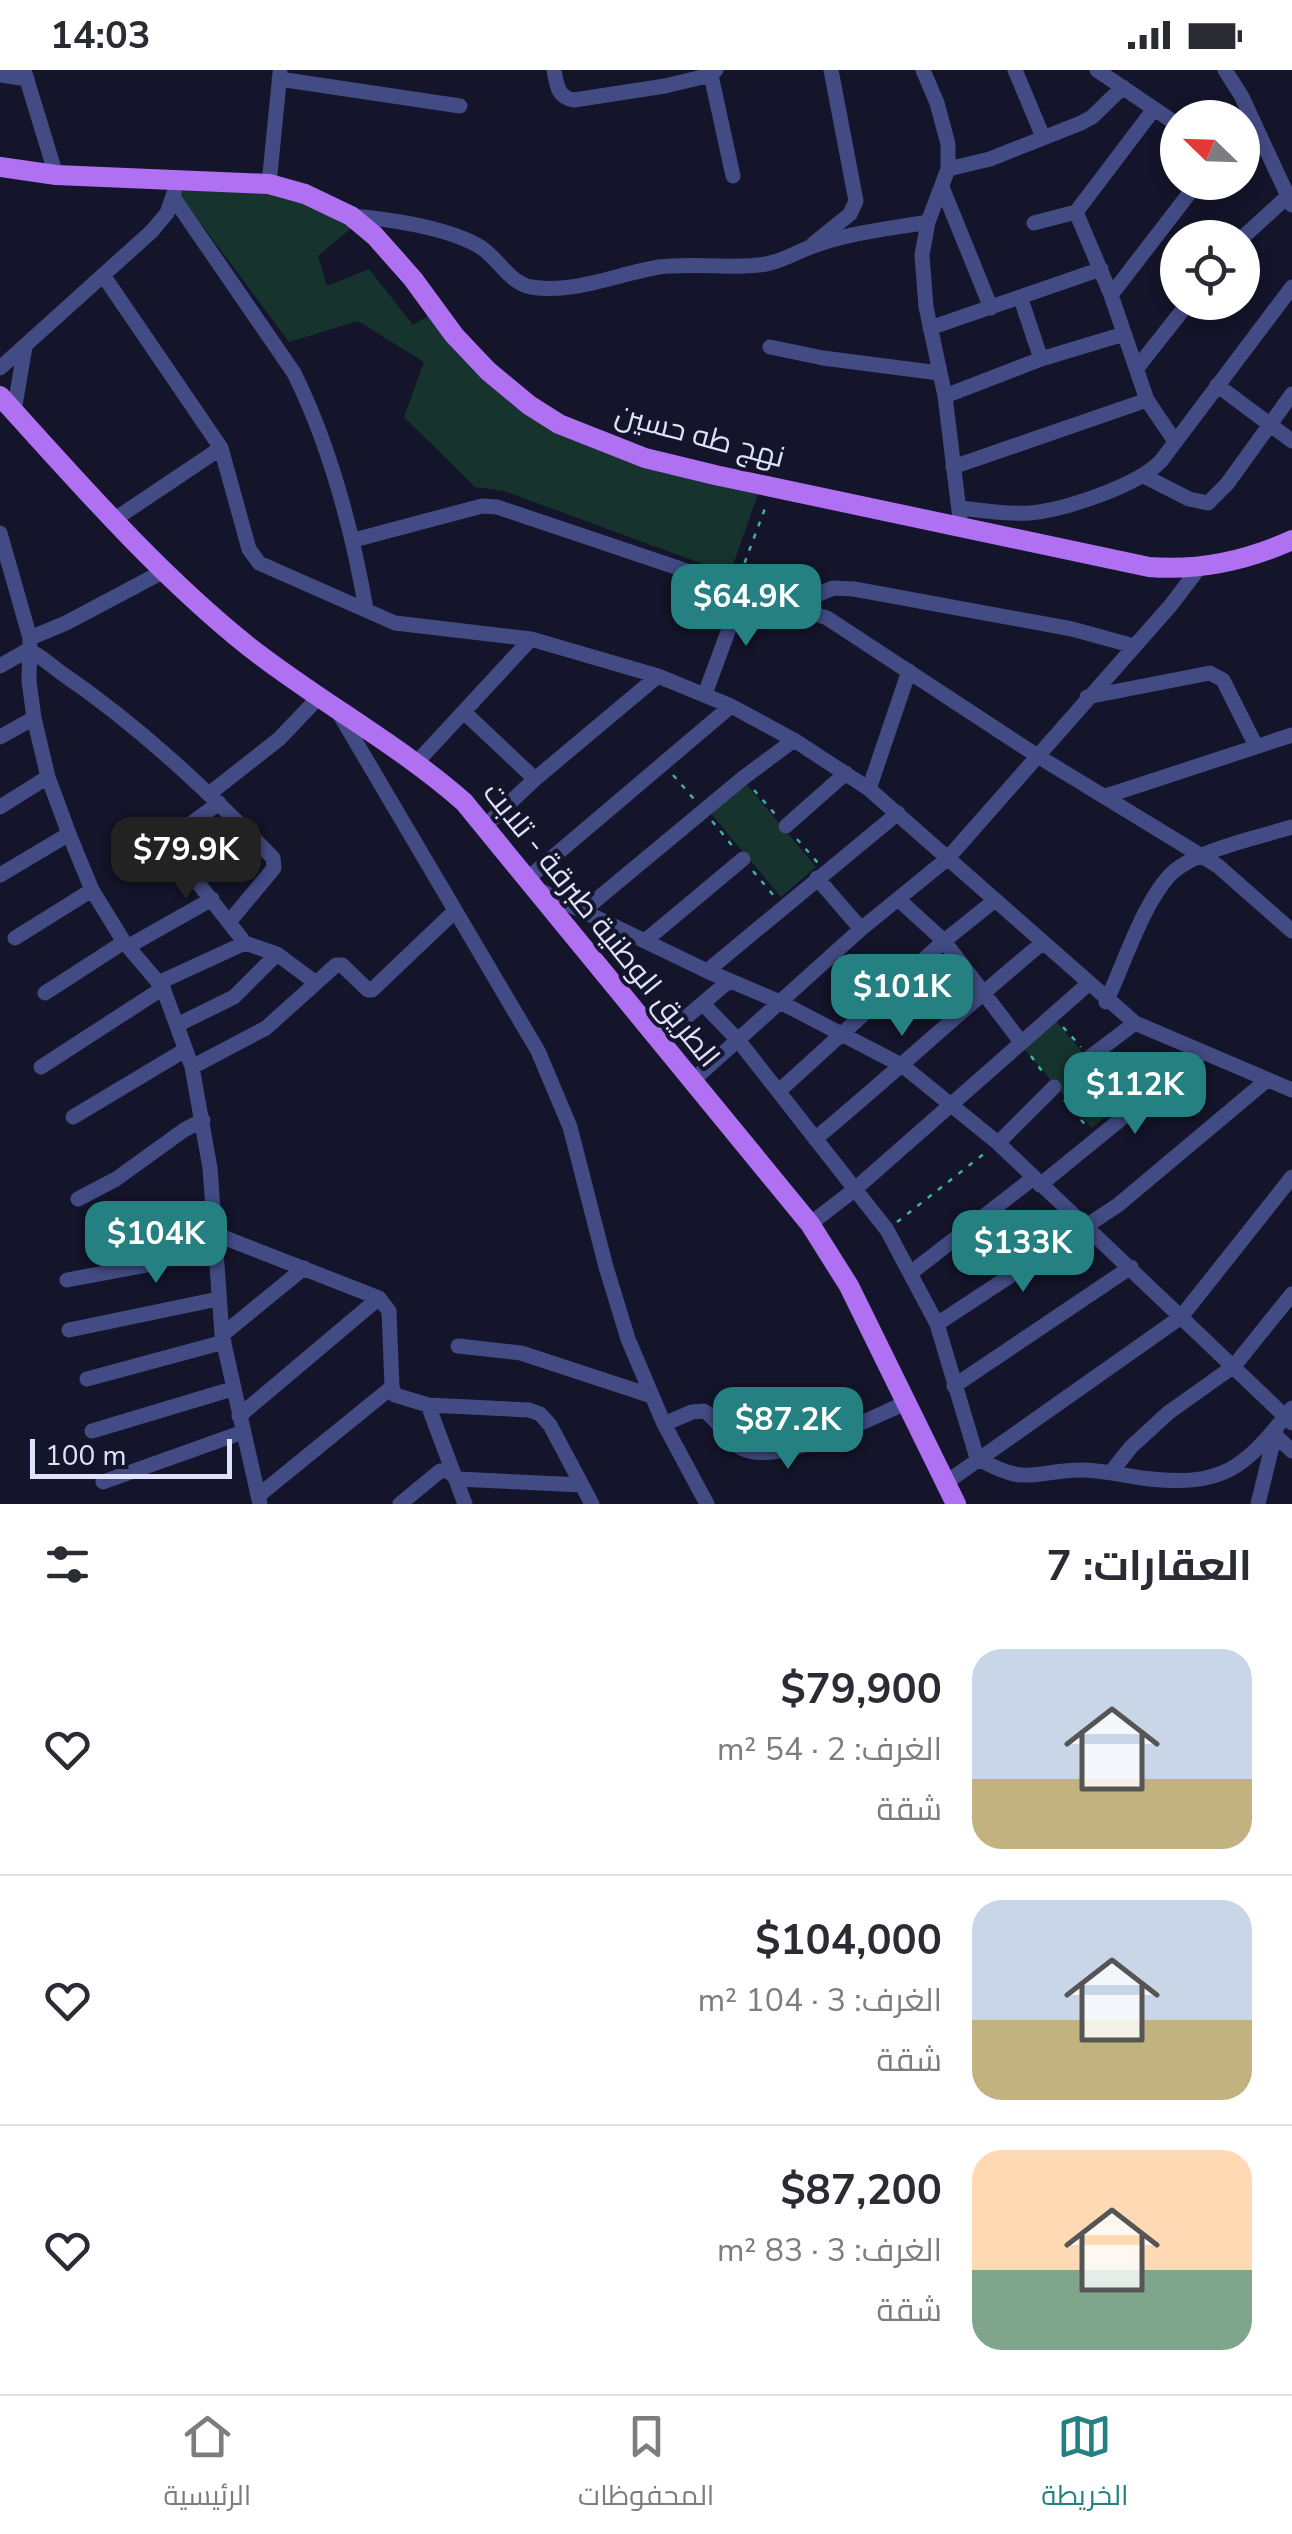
<!DOCTYPE html>
<html lang="ar">
<meta charset="utf-8">
<style>
body{margin:0;font-family:"Nunito Sans",Cairo,sans-serif;background:#f7f7f7;color:#2b2b33;direction:rtl;height:100vh;display:flex;flex-direction:column;font-size:38px;white-space:nowrap}
*{box-sizing:border-box;margin:0}
p{font-size:32px;color:#7c7c81}
.icon{flex:none;width:55px;height:55px;fill:none;stroke:currentColor;stroke-width:2;stroke-linecap:round;stroke-linejoin:round}
.map{position:relative;height:1434px;overflow:hidden;direction:ltr}
.side{display:flex;flex-direction:column;background:#fff;flex:1}
.side>*{flex:none}
.needle{width:65px;rotate:293deg}
.controls{position:absolute;left:1160px;top:30px;display:grid;gap:20px}
.controls a{display:grid;place-items:center;width:100px;height:100px;border-radius:50%;background:#fff;box-shadow:0 5px 15px #0003;font-size:50px}
.scale{position:absolute;left:30px;bottom:25px;width:202px;box-sizing:border-box;padding-left:10px;border:5px solid #e0e1fc;border-top:0;font-size:28px;line-height:35px;white-space:nowrap;color:#e0e1fc;-webkit-text-stroke:8px #14142a;paint-order:stroke}
.price{position:absolute;translate:-50% -85px;padding:0 22px;border-radius:20px;background:#258181;color:#fff;font-size:32px;line-height:65px;filter:drop-shadow(0 2px 5px #0008)}
.price::after{content:'';position:absolute;left:50%;top:60px;width:30px;height:22px;margin-left:-15px;background:inherit;clip-path:polygon(0 0,100% 0,50% 100%)}
.price.selected{background:#222;color:#fff}
ul{padding:0;list-style:none}
li{display:flex;align-items:center;gap:30px;height:250px;padding:0 40px}
li+li{border-top:2px solid #e1e1e2}
li span{display:grid;place-items:center;flex:none;width:280px;height:200px;border-radius:30px;color:#555}
li>.icon{margin-inline-start:auto}
span .icon{width:120px;height:120px;fill:#fffc;stroke-width:1}
li b{font-size:42px}
h2{display:flex;justify-content:space-between;align-items:center;height:120px;padding:0 40px;font-size:42px}
.status{display:flex;justify-content:space-between;align-items:center;height:70px;padding:0 50px;background:#fff;direction:ltr}
.status svg{height:28px;fill:currentColor}
.menu{display:flex;justify-content:space-around;align-items:center;height:140px;border-top:2px solid #e1e1e2;background:#fff;font-size:28px;color:#7c7c81}
.menu a{display:grid;justify-items:center;gap:5px}
.menu .selected{color:#258181}
.map>svg:first-child{display:block}
</style>
<div class="status"><b>14:03</b><svg viewBox="0 0 49 12"><path d="M0 12V9h3v3zM5 12V6h3v6zM10 12V3h3v9zM15 12V0h3v12zM26 1h20v11H26zM47 4h2v5h-2z"/></svg></div>
<div class="map">
<svg width="1292" height="1434" viewBox="0 0 1292 1434">
<rect width="100%" height="100%" fill="#14142a"/>
<path fill="#17332e" d="M184,110L269,117L355,155L318,186L327,216L369,199L413,255L428,246L531,342L758,424L730,504L504,421L475,417L404,347L424,292L358,251L289,272L179,124Z
M742,709L816,797L781,827L707,739Z
M1051,945L1123,1031L1092,1058L1019,973Z"/>
<g fill="none" stroke-linecap="round" stroke-linejoin="round">
<path stroke="#3db39a" stroke-width="2.5" stroke-dasharray="5 8" stroke-linecap="butt" d="M740,505L767,433
M673,705L694,729
M754,720L775,744
M712,751L735,779
M797,769L818,793
M753,801L774,826
M1063,957L1081,977
M1031,986L1044,1004
M1100,998L1123,1026
M1064,1030L1088,1058
M897,1152L985,1083"/>
<path stroke="#434b84" stroke-width="15" d="M24,0L56,105
M554,0C557,15 557,27 574,30L665,16L711,5L716,0
M923,0L937,33L948,74V99L928,152L922,185L926,237L945,326L961,457
M1015,0L1043,67
M1097,0L1178,55
M1225,0L1242,27L1292,135
M0,5L27,9
M711,5L733,106
M279,9L460,36
M948,99L990,89L1081,53L1092,47L1123,17
M269,114L280,3
M942,117L991,238
M173,127L294,303C330,376 352,459 366,539
M1076,142L1111,225L1147,330L1174,370
M351,146C389,149 444,157 477,175C497,185 508,213 531,217C574,224 617,204 659,197C694,192 731,200 766,194C782,191 793,184 808,178C845,163 889,159 928,152
M1034,153L1076,142L1154,39
M1242,168L1288,126
M813,174L850,144L856,131L831,0
M103,205L221,378L249,479L259,493L395,553L531,569L658,606L731,636L794,670L869,719L1135,953L1292,1020
M1111,225L1198,112
M1021,229L1041,289
M930,258L1101,199
M770,277L823,288L939,303
M0,298L152,161L167,143L174,123
M1137,298L1189,232
M1217,315L1292,371
M945,326L1041,289L1124,264
M14,341L25,277
M953,397L1147,330
M1144,406L1189,429L1208,433L1227,414L1292,324
M959,438C982,440 1007,445 1030,443C1064,440 1137,416 1161,391L1292,217
M115,449L221,378
M0,463L30,568L29,611L34,648L48,707L69,764L92,820L124,872L163,918L192,997L210,1098L222,1265L260,1434
M354,470L482,436L497,437L827,548L1036,685L1218,796L1292,861
M793,535L833,518L854,519L1072,559L1134,576
M30,568L66,553L166,500
M28,580C40,585 49,594 60,602C138,655 207,720 273,788L274,798L229,852
M0,596L28,580
M705,624L744,518
M1087,627L1210,603L1223,610L1256,676
M337,640L538,981L570,1057L606,1197L628,1269L664,1354L707,1434
M465,643L535,709
M0,667L34,648
M417,692L531,569
M869,719L909,601
M209,724L279,669L318,628
M1106,726L1292,665
M219,733L173,767L170,774L173,781L245,873L277,884L316,913
M0,737L48,707
M786,756L846,703
M484,757L535,709L658,606
M0,805L69,764
M817,808L861,859
M527,809L731,636
M541,821L707,901L780,932L903,996L998,1073L1292,1353
M898,829L944,871L1021,972
M584,840L743,708L794,670
M15,868L92,820
M646,870L743,789
M129,876L212,829
M707,901L898,743
M158,913L245,873
M45,923L124,872
M1106,932C1124,894 1142,836 1169,806C1191,781 1260,767 1292,757
M704,935L738,970L887,1160L937,1254L977,1388C1028,1417 1030,1401 1081,1400C1102,1400 1121,1405 1142,1408C1223,1418 1244,1399 1292,1338
M177,955L234,927L277,884
M658,971L729,911
M1090,987L1135,953
M41,997L163,918
M192,997L266,958L336,895H342L368,920H372L455,841
M691,1012L861,859L947,789L1171,535L1199,498
M779,1021L944,871L994,831
M73,1047L185,980
M815,1069C892,1005 964,938 1041,874
M998,1073L1054,1017
M1040,1115L1201,984
M78,1129L116,1109L184,1060L203,1050
M810,1154L854,1120L1087,915
M215,1164L379,1228L389,1241L392,1317L395,1325L428,1335L529,1340L540,1344L550,1355L592,1434
M912,1202L1032,1109
M67,1210L158,1193C167,1182 155,1166 167,1156L214,1152
M937,1254L1118,1135L1267,1010
M69,1260L218,1229
M222,1265L304,1198
M458,1276L521,1283L652,1326
M87,1309L224,1272
M954,1316L1131,1197
M428,1335L465,1434
M239,1346L379,1228
M664,1354L692,1342L704,1341C720,1350 726,1372 743,1379C781,1396 867,1349 906,1333
M92,1361L232,1319
M1275,1365L1292,1381
M1112,1401L1131,1377L1168,1343L1234,1296L1292,1224
M103,1412L243,1362
M944,1414L1181,1247L1292,1107
M258,1426L392,1317
M400,1434L440,1401H448L457,1409L582,1415
M1258,1434L1276,1360"/>
<path stroke="#af71f2" stroke-width="20" d="M0,97L56,105L269,114L305,124L351,146L375,166L413,209L454,265L488,301L529,335L559,354L645,388L715,405L1149,497C1200,501 1246,491 1292,470
M0,326C78,412 157,503 248,576C318,631 397,673 464,732L810,1154L849,1216L956,1434"/>
</g>
<g text-anchor="middle" dominant-baseline="central" stroke-width="8" stroke-linejoin="round" paint-order="stroke">
<g font-size="30" fill="#e0e1fc" stroke="#14142a">
<text transform="translate(700 366) rotate(15)">نهج طه حسين</text>
<text transform="translate(601 855) rotate(51)">الطريق الوطنية طبرقة - تلابت</text>
</g>
</g>
</svg>
<div class="controls">
<a><svg class="needle" viewBox="-14 -14 28 28"><path d="M0-13l5 13h-10z" fill="#e53935"/><path d="M0 13l5-13h-10z" fill="#7c7c81"/></svg></a>
<a><svg class="icon" aria-label="locate" viewBox="0 0 24 24"><circle cx="12" cy="12" r="6"/><path d="M12 2v4M12 18v4M2 12h4M18 12h4"/></svg></a>
</div>
<div class="scale">100 m</div>
<b class="price" style="left:746px;top:579px">$64.9K</b>
<b class="price selected" style="left:186px;top:832px">$79.9K</b>
<b class="price" style="left:902px;top:969px">$101K</b>
<b class="price" style="left:1135px;top:1067px">$112K</b>
<b class="price" style="left:156px;top:1216px">$104K</b>
<b class="price" style="left:1023px;top:1225px">$133K</b>
<b class="price" style="left:788px;top:1402px">$87.2K</b>
</div>
<section class="side">
<h2>العقارات: 7<svg class="icon" aria-label="filters" viewBox="0 0 24 24"><path d="M4 7h16M4 17h16"/><circle cx="9" cy="7" r="2"/><circle cx="15" cy="17" r="2"/></svg></h2>
<ul>
<li><span style="background:linear-gradient(#c9d6e8 65%,#c2b280 0)"><svg class="icon" aria-label="home" viewBox="0 0 24 24"><path d="M3 11l9-7 9 7M6 9v11h12V9"/></svg></span><div><b>$79,900</b><p>الغرف: 2 · 54 m²</p><p>شقة</p></div><svg class="icon" aria-label="heart" viewBox="0 0 24 24"><path d="M12 20l-8-8c-3-5 5-10 8-4 3-6 11-1 8 4z"/></svg></li>
<li><span style="background:linear-gradient(#c9d6e8 60%,#c2b280 0)"><svg class="icon" aria-label="home" viewBox="0 0 24 24"><path d="M3 11l9-7 9 7M6 9v11h12V9"/></svg></span><div><b>$104,000</b><p>الغرف: 3 · 104 m²</p><p>شقة</p></div><svg class="icon" aria-label="heart" viewBox="0 0 24 24"><path d="M12 20l-8-8c-3-5 5-10 8-4 3-6 11-1 8 4z"/></svg></li>
<li><span style="background:linear-gradient(#ffd9b3 60%,#7fa58c 0)"><svg class="icon" aria-label="home" viewBox="0 0 24 24"><path d="M3 11l9-7 9 7M6 9v11h12V9"/></svg></span><div><b>$87,200</b><p>الغرف: 3 · 83 m²</p><p>شقة</p></div><svg class="icon" aria-label="heart" viewBox="0 0 24 24"><path d="M12 20l-8-8c-3-5 5-10 8-4 3-6 11-1 8 4z"/></svg></li>
</ul>
</section>
<nav class="menu">
<a class="selected"><svg class="icon" aria-label="map" viewBox="0 0 24 24"><path d="M3 6l6-2 6 2 6-2v14l-6 2-6-2-6 2zM9 4v14M15 6v14"/></svg>الخريطة</a>
<a><svg class="icon" aria-label="saved" viewBox="0 0 24 24"><path d="M7 4h10v16l-5-4-5 4z"/></svg>المحفوظات</a>
<a><svg class="icon" aria-label="home" viewBox="0 0 24 24"><path d="M3 11l9-7 9 7M6 9v11h12V9"/></svg>الرئيسية</a>
</nav>
